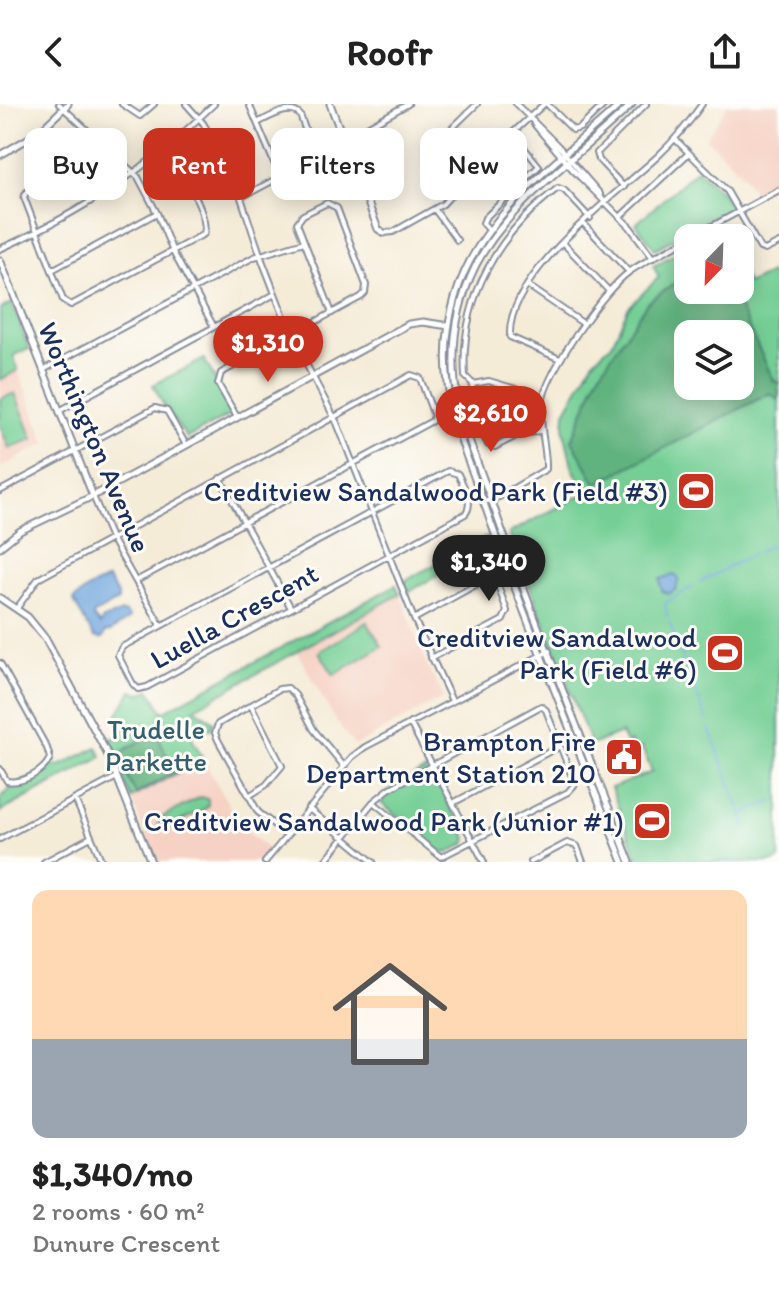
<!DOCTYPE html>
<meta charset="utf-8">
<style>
body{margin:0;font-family:Itim,sans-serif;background:#f6f6f6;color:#222;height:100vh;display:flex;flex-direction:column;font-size:30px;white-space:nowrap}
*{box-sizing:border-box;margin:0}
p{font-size:26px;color:#767676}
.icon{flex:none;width:44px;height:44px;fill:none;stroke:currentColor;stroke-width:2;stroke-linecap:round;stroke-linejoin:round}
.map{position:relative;height:758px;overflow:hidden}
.side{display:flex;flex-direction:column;background:#fff;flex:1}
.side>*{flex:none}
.guide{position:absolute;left:24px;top:24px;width:732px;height:72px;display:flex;gap:16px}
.needle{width:52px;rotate:203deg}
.tools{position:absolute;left:674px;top:120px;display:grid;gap:16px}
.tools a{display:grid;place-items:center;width:80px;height:80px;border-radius:16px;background:#fff;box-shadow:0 4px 20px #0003;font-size:40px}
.price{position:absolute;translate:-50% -68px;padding:0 18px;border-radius:28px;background:#c8321e;color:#fff;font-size:26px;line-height:52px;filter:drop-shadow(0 2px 4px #0008)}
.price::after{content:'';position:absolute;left:50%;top:48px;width:24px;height:18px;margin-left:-12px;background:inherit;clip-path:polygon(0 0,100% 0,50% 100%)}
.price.on{background:#222;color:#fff}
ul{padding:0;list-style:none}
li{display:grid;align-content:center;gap:16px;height:424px;padding:0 32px}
li span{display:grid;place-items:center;height:248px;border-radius:16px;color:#555}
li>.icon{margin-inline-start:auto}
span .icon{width:144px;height:144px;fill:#fffc;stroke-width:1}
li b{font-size:34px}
.chip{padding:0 28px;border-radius:16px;background:#fff;box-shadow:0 4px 20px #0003;font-size:28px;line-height:72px}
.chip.on{background:#c8321e;color:#fff}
header{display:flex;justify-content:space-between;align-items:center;height:104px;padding:0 32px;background:#fff;font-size:36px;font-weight:800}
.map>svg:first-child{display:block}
</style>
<header><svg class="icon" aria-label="back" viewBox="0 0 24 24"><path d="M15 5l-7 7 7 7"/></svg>Roofr<svg class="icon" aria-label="share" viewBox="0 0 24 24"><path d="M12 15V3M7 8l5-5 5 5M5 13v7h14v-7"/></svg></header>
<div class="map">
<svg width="779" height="758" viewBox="0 0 779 758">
<rect width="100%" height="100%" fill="#fdfcf7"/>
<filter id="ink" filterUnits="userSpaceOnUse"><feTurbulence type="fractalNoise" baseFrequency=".0125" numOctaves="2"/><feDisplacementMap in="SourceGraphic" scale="16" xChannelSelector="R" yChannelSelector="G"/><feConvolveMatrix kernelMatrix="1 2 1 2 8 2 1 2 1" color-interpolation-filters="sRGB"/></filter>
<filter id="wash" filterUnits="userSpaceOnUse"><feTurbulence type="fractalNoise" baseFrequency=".006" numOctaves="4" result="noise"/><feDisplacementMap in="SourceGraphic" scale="32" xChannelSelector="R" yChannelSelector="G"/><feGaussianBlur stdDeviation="1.8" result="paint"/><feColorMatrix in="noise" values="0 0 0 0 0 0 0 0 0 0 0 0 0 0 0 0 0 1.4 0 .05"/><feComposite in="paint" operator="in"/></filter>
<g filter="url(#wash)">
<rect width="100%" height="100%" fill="#f5ecd8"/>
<path fill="#f6d2c4" d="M728,0H779V79L756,91L743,71L706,34Z
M18,266L46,339L0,364V276Z
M400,490L428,563L444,593L355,642L334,614L297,548Z
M203,655L240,721L268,745L258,758H156L131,694Z"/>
<path fill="#75cf95" stroke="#487f7a" stroke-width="2" fill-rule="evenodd" d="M459,23L480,51L463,67L458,64L448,37Z
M697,65L722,89L731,104L655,145L636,120Z
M688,143V186H740V162L747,180L779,165V755L774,758H639L611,684L652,668L642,644L634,647L631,638L626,639L621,629L591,641L509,429L587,388L573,365L564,327L565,308L594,256L612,240L628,204L659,173L653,162ZM688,230H740V282H688Z
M12,199L29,245L13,252L18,266L0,276V205Z
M204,255C213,272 226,291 230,311L187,334L164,302L153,281Z
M15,289L33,335L9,344L0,321V295Z
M487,433L491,442L408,488L404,477Z
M396,481L400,490L195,604L214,618L211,625L206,624L191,632L203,655L131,694L107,638L126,627L117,611L132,587L140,590L150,586L163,608Z
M367,518L382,542L334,571L319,548Z
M97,643L102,653L0,708V694C4,692 6,688 10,685C21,675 41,674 52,661L60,662Z
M426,666H432L467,734L466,739L448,749L439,747L381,699C387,682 411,674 426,666Z
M200,693L208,695V701L206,704L166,725L158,722L161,714Z"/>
<path fill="#60b27e" stroke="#3e706e" stroke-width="2" fill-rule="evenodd" d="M688,170V186H731L774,277L779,279V296L770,289L596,380L572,336L598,272L647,199ZM688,230H740V282H688Z
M156,628L174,668L136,690L116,651Z"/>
<path fill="#70a6de" stroke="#466a9e" stroke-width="2" d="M674,471L679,474L676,485L669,490L662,487L660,475Z
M108,475L118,492V497L94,510L93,513L100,521L103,515L122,508L126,509L130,514L111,527L105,528L104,533L100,535L94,533L73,496L90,483Z"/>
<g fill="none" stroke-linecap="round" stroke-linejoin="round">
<path stroke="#70a6de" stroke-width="2" d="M758,448L779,437
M700,478L753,450
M667,512L665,499L694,482
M669,518L707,617
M709,624L747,724
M742,710L773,697"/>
</g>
</g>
<g filter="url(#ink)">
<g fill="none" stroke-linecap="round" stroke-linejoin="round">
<defs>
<path id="street" d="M59,0L138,73L157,109L173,148L214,223
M122,0L140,12L154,0
M186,0L203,19L232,67L262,156L291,231L337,319L414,515L452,597
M249,0L280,73
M516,0L561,45L600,90
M547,0L573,26L580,24L605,0
M534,20L573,66L630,123L653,154
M675,35L727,87L760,144L765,146L779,139
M344,36L408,0
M100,37L63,68L27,87L24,93L63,196L71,201L204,130C210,111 179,62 169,44
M464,76C453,66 443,48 443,33L477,0
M624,83L599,56L597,49L646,0
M242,93L310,57L314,50L300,11C289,0 270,13 257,19
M435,106L457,136
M620,113L689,49
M584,120L629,168
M489,126L483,119L485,114L539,62L512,29
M384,129L393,128L443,100L479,60L544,0
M690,134L779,86
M563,139L609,187
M0,145C84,107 148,65 214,0
M52,166L157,109
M527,181L584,220
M560,255L510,233C506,170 615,92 658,52C675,36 689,19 702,0
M43,266L254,153L304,138
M473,280L465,272C460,194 497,130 558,84L564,86L590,114
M473,280C468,298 480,324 488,341L495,343L518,331L540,327
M473,280L489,277L543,293
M59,307L275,190
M237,313L218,280L221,269L361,193L365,189L366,181L337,104L327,99L303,111L297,119L332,209
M448,367L458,370C463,382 475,399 465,410L147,583L138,585L133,580L118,551L122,543Z
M220,374L291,504
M0,387L155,304L167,307L186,341
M93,392L111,434L161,522
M484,398L499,393L546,365C547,343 538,322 542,299C547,267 603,187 629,168C647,155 669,146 688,135
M17,504L38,475L411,271L420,274L434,312L432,317L136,477
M414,515L490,473L496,476L507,507L503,516L431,554
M0,559L47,644L50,654C44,668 22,680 7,677L0,665
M410,619L484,758
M249,692L266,681L282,662L251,601
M75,695L102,758
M453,699L560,642
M308,704L373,758
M287,731L258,708L218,636L215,629L218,620L279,585L288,584L295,591L314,626L343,661
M0,735L117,673
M44,758L91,733
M265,758L352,653L365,643L549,547
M324,758L373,698L389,685L541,602L546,606L575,680L568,688L441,753L373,698
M531,758L567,739L577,742L583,758"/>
<path id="secondary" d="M330,0L378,125L384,129
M621,0C569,48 494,102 465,167C449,202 443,242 448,280C453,327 476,374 491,419C532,533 578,645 623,758
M0,51L38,29L68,0
M0,156L93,392
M0,443L20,427L93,392L409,220L423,218L449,222
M0,494L28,513L45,534L108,651L151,758
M630,758C586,645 540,532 499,418C484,373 461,326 455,279C451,238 458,197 476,161C508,99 583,49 632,0"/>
</defs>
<use href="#street" stroke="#888e9b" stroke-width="8"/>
<use href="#secondary" stroke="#888e9b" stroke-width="9"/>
<use href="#street" stroke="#fff" stroke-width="4"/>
<use href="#secondary" stroke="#fff" stroke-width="5"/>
</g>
</g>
<defs>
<symbol id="stadium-square" viewBox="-11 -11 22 22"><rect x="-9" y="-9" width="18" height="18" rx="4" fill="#c8321e" stroke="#fdfcf7"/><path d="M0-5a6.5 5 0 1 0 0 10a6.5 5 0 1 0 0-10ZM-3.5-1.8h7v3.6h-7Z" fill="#fff"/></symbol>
<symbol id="civic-square" viewBox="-11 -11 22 22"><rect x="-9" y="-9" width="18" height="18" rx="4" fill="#c8321e" stroke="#fdfcf7"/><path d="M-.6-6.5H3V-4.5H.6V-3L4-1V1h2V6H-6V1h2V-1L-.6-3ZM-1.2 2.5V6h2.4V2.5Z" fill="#fff"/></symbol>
</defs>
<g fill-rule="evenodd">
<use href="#stadium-square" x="674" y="365" width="44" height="44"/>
<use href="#stadium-square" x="703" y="527" width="44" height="44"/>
<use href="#civic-square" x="602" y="631" width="44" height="44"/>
<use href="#stadium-square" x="630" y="695" width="44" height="44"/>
</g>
<g text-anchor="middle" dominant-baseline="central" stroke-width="6" stroke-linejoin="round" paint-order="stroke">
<g font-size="28" fill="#1b2f5e" stroke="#fdfcf7">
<text transform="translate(95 333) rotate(67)">Worthington Avenue</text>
<text transform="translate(234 512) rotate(-29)">Luella Crescent</text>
</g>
<g font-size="28" fill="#1b2f5e" stroke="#fdfcf7" text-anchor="end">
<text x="668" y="387">Creditview Sandalwood Park (Field #3)</text>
<text x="697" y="533">Creditview Sandalwood<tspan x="697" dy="32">Park (Field #6)</tspan></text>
<text x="596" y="637">Brampton Fire<tspan x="596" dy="32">Department Station 210</tspan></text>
<text x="624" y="717">Creditview Sandalwood Park (Junior #1)</text>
</g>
<g font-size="28" fill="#365f6e" stroke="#fdfcf7">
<text x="156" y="625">Trudelle<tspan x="156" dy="32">Parkette</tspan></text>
</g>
</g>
</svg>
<div class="tools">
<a><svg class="needle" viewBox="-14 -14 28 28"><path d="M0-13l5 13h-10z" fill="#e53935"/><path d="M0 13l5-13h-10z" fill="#767676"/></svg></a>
<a><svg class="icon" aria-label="layers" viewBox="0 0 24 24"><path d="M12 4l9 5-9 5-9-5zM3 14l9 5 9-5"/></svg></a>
</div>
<b class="price" style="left:268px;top:280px">$1,310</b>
<b class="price" style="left:491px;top:350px">$2,610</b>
<b class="price on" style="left:489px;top:499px">$1,340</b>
<div class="guide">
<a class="chip">Buy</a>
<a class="chip on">Rent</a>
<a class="chip">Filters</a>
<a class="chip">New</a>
</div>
</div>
<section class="side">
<ul>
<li><span style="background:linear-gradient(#ffd9b3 60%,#9aa5b1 0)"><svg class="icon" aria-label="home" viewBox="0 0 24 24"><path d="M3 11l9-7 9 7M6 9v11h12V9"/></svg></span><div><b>$1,340/mo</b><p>2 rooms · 60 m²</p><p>Dunure Crescent</p></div></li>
</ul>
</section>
